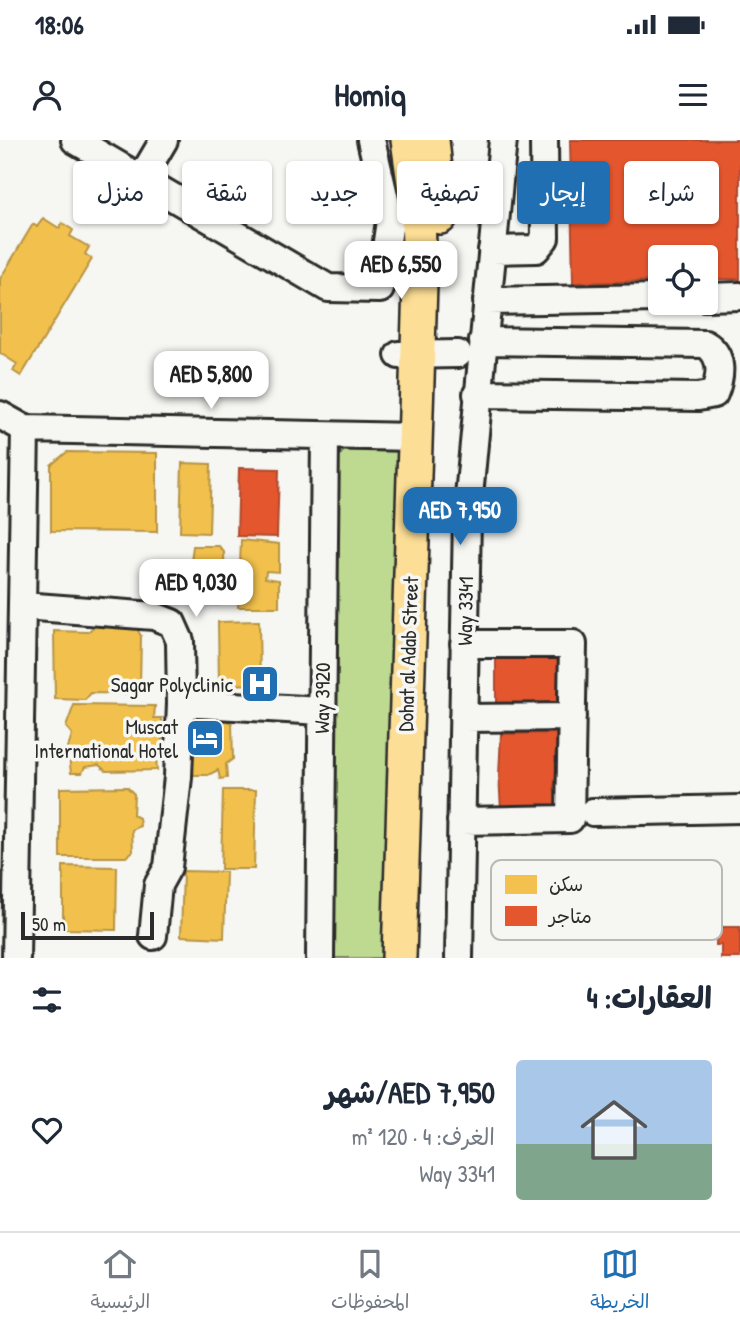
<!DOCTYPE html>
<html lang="ar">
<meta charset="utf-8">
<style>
body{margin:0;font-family:"Patrick Hand","Playpen Sans Arabic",sans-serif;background:#f2f2f3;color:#1f2937;direction:rtl;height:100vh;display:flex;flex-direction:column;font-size:26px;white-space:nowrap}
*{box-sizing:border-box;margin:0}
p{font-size:23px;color:#747a83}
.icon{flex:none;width:38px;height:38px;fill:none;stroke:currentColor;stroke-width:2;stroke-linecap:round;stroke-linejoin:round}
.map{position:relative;height:818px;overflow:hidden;direction:ltr}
.side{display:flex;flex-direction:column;background:#fff;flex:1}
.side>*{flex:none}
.top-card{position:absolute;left:21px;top:21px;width:698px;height:63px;direction:rtl;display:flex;gap:14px}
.buttons{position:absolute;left:648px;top:105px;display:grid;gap:14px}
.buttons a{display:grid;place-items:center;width:70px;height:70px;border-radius:7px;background:#fff;box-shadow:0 2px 5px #0004;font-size:35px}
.scale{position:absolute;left:21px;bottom:18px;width:133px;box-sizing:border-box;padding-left:7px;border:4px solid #2b2b2b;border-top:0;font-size:19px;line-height:24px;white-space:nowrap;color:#2b2b2b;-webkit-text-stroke:5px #f6f6f2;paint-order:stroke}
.price{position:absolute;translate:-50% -60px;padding:0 16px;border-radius:14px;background:#fff;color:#222;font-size:23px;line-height:46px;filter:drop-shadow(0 2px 4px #0008)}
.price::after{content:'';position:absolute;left:50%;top:42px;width:21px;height:16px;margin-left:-10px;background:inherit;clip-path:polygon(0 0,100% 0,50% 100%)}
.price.active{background:#1f6fb2;color:#fff}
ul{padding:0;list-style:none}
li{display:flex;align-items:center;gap:21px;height:175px;padding:0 28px}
li span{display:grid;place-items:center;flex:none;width:196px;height:140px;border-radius:7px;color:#555}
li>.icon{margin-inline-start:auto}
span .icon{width:84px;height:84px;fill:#fffc;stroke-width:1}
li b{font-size:30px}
h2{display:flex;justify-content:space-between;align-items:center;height:84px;padding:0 28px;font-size:30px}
.pill{padding:0 24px;border-radius:7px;background:#fff;box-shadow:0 2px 5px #0004;font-size:24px;line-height:63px}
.pill.active{background:#1f6fb2;color:#fff}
.status{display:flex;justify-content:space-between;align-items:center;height:49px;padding:0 35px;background:#fff;direction:ltr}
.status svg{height:19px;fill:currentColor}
header{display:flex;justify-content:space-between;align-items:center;height:91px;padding:0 28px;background:#fff;font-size:32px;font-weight:800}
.tab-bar{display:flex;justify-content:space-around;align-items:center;height:98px;border-top:2px solid #e0e1e3;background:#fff;font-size:19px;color:#747a83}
.tab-bar a{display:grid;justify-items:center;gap:4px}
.tab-bar .active{color:#1f6fb2}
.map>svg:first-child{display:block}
</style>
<div class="status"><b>18:06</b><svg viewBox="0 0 49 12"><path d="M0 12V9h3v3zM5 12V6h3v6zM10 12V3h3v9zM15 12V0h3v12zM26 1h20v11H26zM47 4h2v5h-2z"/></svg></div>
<header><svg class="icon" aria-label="menu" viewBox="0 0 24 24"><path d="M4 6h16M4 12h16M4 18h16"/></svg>Homiq<svg class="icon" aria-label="person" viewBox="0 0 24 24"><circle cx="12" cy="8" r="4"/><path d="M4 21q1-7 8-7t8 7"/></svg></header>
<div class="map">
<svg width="740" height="818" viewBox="0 0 740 818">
<rect width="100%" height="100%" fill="#f6f6f2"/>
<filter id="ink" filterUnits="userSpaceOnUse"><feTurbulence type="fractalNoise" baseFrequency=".0143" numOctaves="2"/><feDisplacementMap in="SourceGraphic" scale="14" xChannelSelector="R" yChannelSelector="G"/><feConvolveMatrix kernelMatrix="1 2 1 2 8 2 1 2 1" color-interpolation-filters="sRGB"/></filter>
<g filter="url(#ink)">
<path fill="#bed990" stroke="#74825e" stroke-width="2" d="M347,306L397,307L404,315L386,818H332L335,322Z"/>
<path fill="#f2c14e" stroke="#b69444" stroke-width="2" d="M43,78L59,88L62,83L73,90L70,96L89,107L85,114L92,119L21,236L13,231L17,224L0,213V139L33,84L37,87Z
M67,312L157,313V392L51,391V325Z
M182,323L211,324L209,393L180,392Z
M241,400L279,404V432L266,431L265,438L279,440V467H238L241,438L234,435V423L240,425Z
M193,406H219L224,412L225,460L219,465L193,464L192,444L199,440L200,428L191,422Z
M259,481L260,544L219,545L218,482Z
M95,486L136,487L141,496L140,547L133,554L91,553L85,560L55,559L54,491L88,492Z
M74,565L155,566L154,578H162V617L156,616L157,630L106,631L99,625L85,627L82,633H71L68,608L72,594L66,587Z
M185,569L219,576L232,583L233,619L226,624L227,638L220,639L218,630L208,635H186Z
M127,647L134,654L133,675L139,678L140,686L132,690L133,711L126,717H60V648Z
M223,650H256L254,729H221Z
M63,726L117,727L116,790L63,789Z
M183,731L226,732L224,798L181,796Z"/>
<path fill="#e4572e" stroke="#ac4a2d" stroke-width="2" d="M570,0H740V139H705V117H660V141L573,143Z
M239,328L279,329L277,397L237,396Z
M496,507L558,510V568H496Z
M556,593L558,613H555V621L559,630L554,645L556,663L553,672L501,670L499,635L501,594Z
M716,787H740V818H721V805H716Z"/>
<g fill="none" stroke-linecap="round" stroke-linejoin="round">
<defs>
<path id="minor" d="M75,0L328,148L380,149L390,81L371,0
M141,39L164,0
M492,110L536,109L545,98L544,0
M705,157L740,156
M487,161L660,158
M399,215L458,214
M477,254L698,257L714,254C721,237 724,215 705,204L483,201
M0,275L25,289L414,297
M23,466L154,476L172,483L180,501L181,563L322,571
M463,578L572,577
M593,672L740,669
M461,681L570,679L573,504H464
M153,796L158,745L168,727L178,637L181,563
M16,818L25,289
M320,818L325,297
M459,818L467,377L503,0"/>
<path id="major" d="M432,0L440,77
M399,818L420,144L418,71L408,0"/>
</defs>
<use href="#minor" stroke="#2b2b2b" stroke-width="32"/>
<use href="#major" stroke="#2b2b2b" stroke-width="38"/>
<use href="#minor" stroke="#f6f6f2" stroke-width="26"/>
<use href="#major" stroke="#fdde96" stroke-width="33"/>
</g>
</g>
<defs>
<symbol id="hospital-square" viewBox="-11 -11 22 22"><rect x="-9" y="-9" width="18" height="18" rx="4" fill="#1f6fb2" stroke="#f6f6f2"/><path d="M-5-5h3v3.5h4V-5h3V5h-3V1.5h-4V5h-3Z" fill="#fff"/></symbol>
<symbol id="hotel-square" viewBox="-11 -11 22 22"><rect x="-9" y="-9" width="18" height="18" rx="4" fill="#1f6fb2" stroke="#f6f6f2"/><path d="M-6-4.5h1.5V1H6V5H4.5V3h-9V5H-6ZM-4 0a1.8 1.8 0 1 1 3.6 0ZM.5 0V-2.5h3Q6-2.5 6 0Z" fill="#fff"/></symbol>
</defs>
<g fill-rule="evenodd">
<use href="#hospital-square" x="238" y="522" width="44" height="44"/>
<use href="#hotel-square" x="183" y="576" width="44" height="44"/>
</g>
<g text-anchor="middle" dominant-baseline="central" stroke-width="7" stroke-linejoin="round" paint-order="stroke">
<g font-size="21" fill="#2b2b2b" stroke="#f6f6f2">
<text transform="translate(465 471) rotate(-89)">Way 3341</text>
<text transform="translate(408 514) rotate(-88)">Dohat al Adab Street</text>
<text transform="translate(322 558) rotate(-89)">Way 3920</text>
</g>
<g font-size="21" fill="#2b2b2b" stroke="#f6f6f2" text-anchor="end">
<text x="233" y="544">Sagar Polyclinic</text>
<text x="178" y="586">Muscat<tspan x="178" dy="24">International Hotel</tspan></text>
</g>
</g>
<rect x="491" y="720" width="231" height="80" rx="10" fill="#f6f6f2" stroke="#b9b9b6" stroke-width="2"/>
<rect x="505" y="735" width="32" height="19" fill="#f2c14e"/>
<rect x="505" y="766" width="32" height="20" fill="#e4572e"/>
<g font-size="19" fill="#2b2b2b">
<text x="549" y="751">سكن</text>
<text x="549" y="783">متاجر</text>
</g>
</svg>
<div class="buttons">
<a><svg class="icon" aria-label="locate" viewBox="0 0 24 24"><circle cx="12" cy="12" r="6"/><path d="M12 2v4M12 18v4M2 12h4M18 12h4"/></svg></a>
</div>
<div class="scale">50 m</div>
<b class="price" style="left:401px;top:161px">AED 6,550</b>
<b class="price" style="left:211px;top:271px">AED 5,800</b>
<b class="price active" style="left:460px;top:407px">AED 7,950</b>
<b class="price" style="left:196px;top:479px">AED 9,030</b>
<div class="top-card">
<a class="pill">شراء</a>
<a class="pill active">إيجار</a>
<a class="pill">تصفية</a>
<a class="pill">جديد</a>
<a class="pill">شقة</a>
<a class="pill">منزل</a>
</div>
</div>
<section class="side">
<h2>العقارات: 4<svg class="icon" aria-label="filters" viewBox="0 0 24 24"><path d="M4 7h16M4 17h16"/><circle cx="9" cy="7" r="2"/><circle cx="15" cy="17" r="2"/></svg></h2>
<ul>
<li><span style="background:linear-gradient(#a9c7e8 60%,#7fa58c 0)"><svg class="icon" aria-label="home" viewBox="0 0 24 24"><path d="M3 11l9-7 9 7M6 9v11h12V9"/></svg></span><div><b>AED 7,950/شهر</b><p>الغرف: 4 · 120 m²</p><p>Way 3341</p></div><svg class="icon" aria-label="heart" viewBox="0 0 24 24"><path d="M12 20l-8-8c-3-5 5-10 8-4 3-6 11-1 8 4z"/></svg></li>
</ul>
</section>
<nav class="tab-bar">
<a class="active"><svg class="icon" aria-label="map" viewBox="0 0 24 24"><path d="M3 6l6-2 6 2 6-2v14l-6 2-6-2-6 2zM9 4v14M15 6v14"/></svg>الخريطة</a>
<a><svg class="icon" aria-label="saved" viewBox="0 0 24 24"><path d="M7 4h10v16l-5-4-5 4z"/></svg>المحفوظات</a>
<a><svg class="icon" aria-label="home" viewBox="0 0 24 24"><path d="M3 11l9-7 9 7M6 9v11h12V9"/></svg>الرئيسية</a>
</nav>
